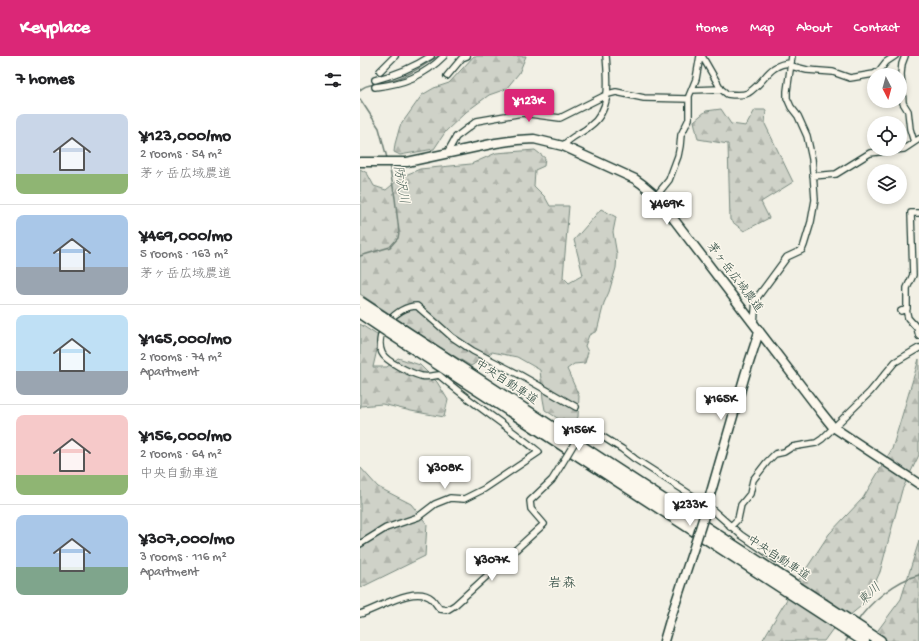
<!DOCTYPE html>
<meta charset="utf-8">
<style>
body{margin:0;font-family:"Gochi Hand","Klee One",sans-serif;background:#f2f2f2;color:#202124;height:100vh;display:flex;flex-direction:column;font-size:15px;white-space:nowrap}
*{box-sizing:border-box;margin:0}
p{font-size:13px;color:#757577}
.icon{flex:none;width:22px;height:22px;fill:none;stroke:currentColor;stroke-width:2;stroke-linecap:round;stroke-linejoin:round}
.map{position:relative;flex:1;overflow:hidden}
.drawer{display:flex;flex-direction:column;background:#fff;width:360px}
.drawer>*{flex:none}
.needle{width:26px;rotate:174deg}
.controls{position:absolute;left:507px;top:12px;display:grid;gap:8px}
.controls a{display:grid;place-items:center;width:40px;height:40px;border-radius:50%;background:#fff;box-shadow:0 2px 6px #0003;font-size:20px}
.price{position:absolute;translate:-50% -34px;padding:0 9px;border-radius:4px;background:#fff;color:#222;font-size:13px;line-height:26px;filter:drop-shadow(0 1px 2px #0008)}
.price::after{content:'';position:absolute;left:50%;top:24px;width:12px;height:9px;margin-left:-6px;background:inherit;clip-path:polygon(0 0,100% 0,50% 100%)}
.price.current{background:#db2777;color:#fff}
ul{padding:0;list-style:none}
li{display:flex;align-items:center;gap:12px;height:100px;padding:0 16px}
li+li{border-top:1px solid #e0e0e0}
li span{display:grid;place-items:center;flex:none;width:112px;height:80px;border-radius:8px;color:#555}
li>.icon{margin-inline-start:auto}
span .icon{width:48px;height:48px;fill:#fffc;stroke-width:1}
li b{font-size:17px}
h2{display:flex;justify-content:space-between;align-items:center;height:48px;padding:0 16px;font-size:17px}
header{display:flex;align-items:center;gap:24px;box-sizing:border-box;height:56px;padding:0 20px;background:#db2777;color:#fff}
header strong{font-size:19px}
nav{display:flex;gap:22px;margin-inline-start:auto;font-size:14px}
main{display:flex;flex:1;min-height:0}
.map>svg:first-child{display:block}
</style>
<header>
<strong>Keyplace</strong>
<nav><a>Home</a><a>Map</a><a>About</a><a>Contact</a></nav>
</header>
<main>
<section class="drawer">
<h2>7 homes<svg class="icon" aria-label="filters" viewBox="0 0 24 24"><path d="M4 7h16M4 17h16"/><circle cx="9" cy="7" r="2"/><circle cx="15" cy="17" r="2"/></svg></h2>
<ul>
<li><span style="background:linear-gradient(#c9d6e8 75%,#8fb573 0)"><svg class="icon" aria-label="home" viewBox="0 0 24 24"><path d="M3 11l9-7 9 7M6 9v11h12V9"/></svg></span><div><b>¥123,000/mo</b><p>2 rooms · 54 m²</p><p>茅ヶ岳広域農道</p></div></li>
<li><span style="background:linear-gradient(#a9c7e8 65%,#9aa5b1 0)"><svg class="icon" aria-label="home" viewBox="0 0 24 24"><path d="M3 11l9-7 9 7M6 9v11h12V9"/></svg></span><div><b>¥469,000/mo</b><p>5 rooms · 163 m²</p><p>茅ヶ岳広域農道</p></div></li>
<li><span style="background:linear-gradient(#bfe0f5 70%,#9aa5b1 0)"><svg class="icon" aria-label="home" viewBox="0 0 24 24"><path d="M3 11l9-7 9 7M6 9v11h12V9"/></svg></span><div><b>¥165,000/mo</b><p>2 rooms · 74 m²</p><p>Apartment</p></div></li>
<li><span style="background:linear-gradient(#f6c9c9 75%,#8fb573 0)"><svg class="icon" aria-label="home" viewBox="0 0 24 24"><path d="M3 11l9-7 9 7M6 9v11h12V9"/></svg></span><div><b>¥156,000/mo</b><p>2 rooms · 64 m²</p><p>中央自動車道</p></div></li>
<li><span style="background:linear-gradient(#a9c7e8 65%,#7fa58c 0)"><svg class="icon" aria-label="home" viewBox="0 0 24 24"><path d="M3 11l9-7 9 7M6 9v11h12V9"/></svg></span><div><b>¥307,000/mo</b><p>3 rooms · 116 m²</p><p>Apartment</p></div></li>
</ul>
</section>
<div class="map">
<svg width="559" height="585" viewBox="0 0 559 585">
<defs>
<pattern id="forest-firs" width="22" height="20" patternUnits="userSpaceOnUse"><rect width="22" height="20" fill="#cfd2c8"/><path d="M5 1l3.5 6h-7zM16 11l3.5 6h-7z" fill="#b1b5ac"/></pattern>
</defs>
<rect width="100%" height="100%" fill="#f2f0e5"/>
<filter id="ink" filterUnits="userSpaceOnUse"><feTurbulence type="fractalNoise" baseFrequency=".025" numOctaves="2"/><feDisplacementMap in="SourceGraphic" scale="8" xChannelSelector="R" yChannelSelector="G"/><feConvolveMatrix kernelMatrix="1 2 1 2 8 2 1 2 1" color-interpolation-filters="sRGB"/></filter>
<g filter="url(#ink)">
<path fill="url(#forest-firs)" stroke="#77887e" d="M114,0H166L159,17L146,33L129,39L106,56L86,75L74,93L40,99L34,96L35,88L40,70L62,39L74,32L89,27Z
M361,53L371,68L386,70L395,54H406L405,68L433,126L401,146L409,162L384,175L370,164L368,88L338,83L334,65L346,55Z
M175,94L185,102L184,110L175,114L174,130L185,141L190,150H209L203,221L209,227L223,219L214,184L241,153L256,161L253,176L257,199L256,212L249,236L244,247L237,275L229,279L225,290L228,296L225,307L214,308L207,313L219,340L218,361L211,371L185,354L183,343L180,314L157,301L132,296L111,310L81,292L0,238V113L7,117L14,130L26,134L43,120L60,113L111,108L136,97Z
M0,268L20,281L13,311H27L38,302L60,309L77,326L88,344L84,361L51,355L22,348L1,350L0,352Z
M559,303V399L542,434L520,516L506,546L472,574L464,585H402L433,533L469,478L503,442L532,393Z
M0,411L18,431L51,448L67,468L65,500L0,532Z
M559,485V585H510L541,543Z"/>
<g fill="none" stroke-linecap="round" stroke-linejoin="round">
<path stroke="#6e7f75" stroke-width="1.5" d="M0,34C6,28 12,29 20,27C43,23 59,13 78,0
M0,43L19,72L27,102
M0,200L30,191L38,182L39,176L35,142L29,108
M497,566C509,547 536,524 559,519
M486,585L489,580"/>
<defs>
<path id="street" d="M342,0L361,33
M545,0L542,8L541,18L543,47L548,55L550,73L554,86
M431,10L447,14L473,16L490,22L514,18L519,15L526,6L535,0
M20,15L35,0
M87,20L102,2L107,0
M15,24C35,19 54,11 71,0
M15,31C43,28 64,20 84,0
M332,34L361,33L367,38C374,39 382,40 388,37C406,26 407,8 431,7
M203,90C211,80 221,78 230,70C252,54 248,24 246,0
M87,97L96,81L117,65L162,57L200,62L248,38L256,36L284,42L329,43
M453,120L476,118L510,97L544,93L559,83
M296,140L309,124L318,100L320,90L321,79L329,63V40L336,23L340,0
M546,253L548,262L557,272L559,280
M541,255L547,253V232L553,219L551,157H559
M394,268L396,243L427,201L442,194L444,189L451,166L455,144L452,103L447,80L438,60L431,51L427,42V35L432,0
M224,371H227L262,393L275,403L347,449L381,479L416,503
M370,471L378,463L381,449L390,438L393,424L407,406L415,398L424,396L432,391L456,387L462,383L510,336L535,306L559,292
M0,488L26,472L58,461L75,448L90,442L104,443L124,433L179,396C146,369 111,347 79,319C74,320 66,321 61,320C51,317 26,306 22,297C13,276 36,250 57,250L92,281L113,295L160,319L216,351
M0,558C18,553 55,528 72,543C75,546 77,550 80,553L87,554L95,549L184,468L171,453L170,445L192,424L200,411"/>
<path id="secondary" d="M0,106H47L136,87L157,84L174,83L203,90L275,123L282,128L296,140L461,356L473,371L559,428
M344,460L385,319L399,276
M304,585L311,561L335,488"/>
<path id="highway" d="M32,267L520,585
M27,275L504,585"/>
</defs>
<use href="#street" stroke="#1f3d34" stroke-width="8"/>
<use href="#secondary" stroke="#1f3d34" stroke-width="11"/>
<use href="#highway" stroke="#1f3d34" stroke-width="13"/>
<use href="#street" stroke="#fbf7ec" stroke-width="5.5"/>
<use href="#secondary" stroke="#fbf7ec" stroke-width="8"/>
<use href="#highway" stroke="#fbf7ec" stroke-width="10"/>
<defs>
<path id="street-bridge" d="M200,411L224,371"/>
<path id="secondary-bridge" d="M335,488L344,460"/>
<path id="highway-bridge" d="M0,246L32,267
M0,257L27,275"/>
</defs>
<use href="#street-bridge" stroke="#1f3d34" stroke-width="8" stroke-linecap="butt"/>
<use href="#secondary-bridge" stroke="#1f3d34" stroke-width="11" stroke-linecap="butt"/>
<use href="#highway-bridge" stroke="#1f3d34" stroke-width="13" stroke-linecap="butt"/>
<use href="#street-bridge" stroke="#fbf7ec" stroke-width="5.5"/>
<use href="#secondary-bridge" stroke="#fbf7ec" stroke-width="8"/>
<use href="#highway-bridge" stroke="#fbf7ec" stroke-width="10"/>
</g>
</g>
<g text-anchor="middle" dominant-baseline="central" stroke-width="3" stroke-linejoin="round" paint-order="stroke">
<g font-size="12" fill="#1f3d34" stroke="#fbf7ec">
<text transform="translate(374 222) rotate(53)">茅ヶ岳広域農道</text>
<text transform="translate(146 327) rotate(33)">中央自動車道</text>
<text transform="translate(418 503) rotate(33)">中央自動車道</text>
</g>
<g font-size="13" font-style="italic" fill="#465e55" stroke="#fbf7ec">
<text transform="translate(40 129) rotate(80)">防沢川</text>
<text transform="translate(510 539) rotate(-43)">東川</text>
</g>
<g font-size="14" fill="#1f3d34" stroke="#fbf7ec">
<text x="202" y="528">岩森</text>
</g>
</g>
</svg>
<div class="controls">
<a><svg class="needle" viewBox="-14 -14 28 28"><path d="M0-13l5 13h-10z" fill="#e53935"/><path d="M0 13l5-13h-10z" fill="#757577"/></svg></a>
<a><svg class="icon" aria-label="locate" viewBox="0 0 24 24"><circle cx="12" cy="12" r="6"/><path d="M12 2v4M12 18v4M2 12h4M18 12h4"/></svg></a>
<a><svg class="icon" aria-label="layers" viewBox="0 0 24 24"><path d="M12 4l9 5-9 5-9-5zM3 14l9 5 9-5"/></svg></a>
</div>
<b class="price current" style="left:169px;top:67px">¥123K</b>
<b class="price" style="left:307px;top:170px">¥469K</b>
<b class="price" style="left:361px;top:365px">¥165K</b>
<b class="price" style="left:219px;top:396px">¥156K</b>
<b class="price" style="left:85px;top:434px">¥308K</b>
<b class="price" style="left:330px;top:471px">¥233K</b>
<b class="price" style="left:132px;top:526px">¥307K</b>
</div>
</main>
